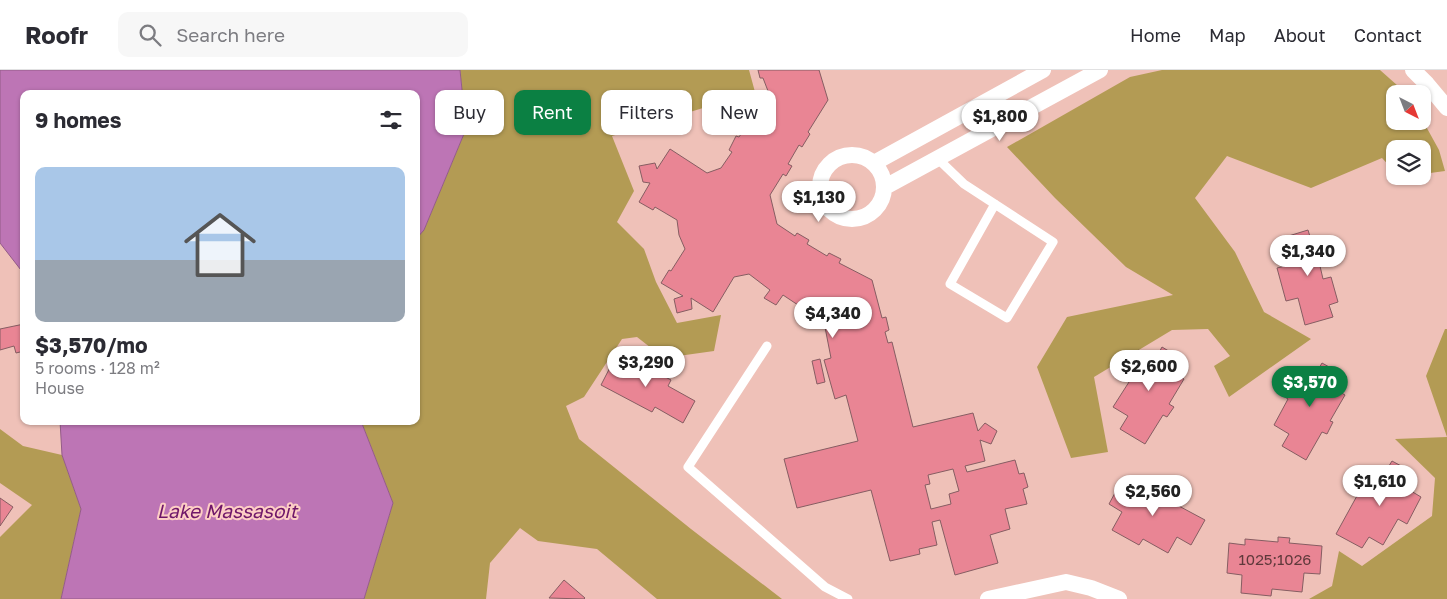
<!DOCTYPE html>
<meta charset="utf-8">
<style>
body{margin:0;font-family:"Golos Text",sans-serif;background:#f7f7f7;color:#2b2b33;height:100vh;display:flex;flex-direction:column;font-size:19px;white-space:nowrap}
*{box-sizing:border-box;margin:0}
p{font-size:16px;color:#7c7c81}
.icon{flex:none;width:28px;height:28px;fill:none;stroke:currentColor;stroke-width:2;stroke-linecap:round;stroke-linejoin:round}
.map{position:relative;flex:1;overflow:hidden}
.drawer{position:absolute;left:20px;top:20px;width:400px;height:335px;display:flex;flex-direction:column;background:#fff;border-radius:10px;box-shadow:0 1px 4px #0004}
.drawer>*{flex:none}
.banner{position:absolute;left:435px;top:20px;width:475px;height:45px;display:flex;gap:10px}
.needle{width:32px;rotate:138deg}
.tools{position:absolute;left:1386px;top:15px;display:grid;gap:10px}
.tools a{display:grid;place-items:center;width:45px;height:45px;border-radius:10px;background:#fff;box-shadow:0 1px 4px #0004;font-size:25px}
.price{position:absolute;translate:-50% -42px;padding:0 11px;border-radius:18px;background:#fff;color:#222;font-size:16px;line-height:32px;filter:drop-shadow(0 1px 2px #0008)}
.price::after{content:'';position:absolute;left:50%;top:30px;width:15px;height:11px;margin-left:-8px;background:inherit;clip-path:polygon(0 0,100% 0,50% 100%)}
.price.selected{background:#0b8043;color:#fff}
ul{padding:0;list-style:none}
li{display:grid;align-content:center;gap:10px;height:265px;padding:0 15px}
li+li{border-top:1px solid #e1e1e2}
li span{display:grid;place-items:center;height:155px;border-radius:10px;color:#555}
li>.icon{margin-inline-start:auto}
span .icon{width:90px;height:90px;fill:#fffc;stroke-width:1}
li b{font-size:21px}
h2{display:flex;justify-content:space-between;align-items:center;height:60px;padding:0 15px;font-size:21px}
.pill{padding:0 18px;border-radius:10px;background:#fff;box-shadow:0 1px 4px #0004;font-size:18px;line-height:45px}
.pill.selected{background:#0b8043;color:#fff}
header{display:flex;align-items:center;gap:30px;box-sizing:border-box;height:70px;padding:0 25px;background:#fff;border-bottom:1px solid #e1e1e2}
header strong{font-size:24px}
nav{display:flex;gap:28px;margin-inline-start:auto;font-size:18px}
.search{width:350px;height:45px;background:#f7f7f7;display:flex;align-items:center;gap:12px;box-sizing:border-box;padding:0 18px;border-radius:10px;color:#7c7c81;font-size:19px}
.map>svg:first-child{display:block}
</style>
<header>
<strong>Roofr</strong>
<div class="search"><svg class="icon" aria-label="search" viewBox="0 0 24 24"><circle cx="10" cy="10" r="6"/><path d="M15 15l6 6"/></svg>Search here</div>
<nav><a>Home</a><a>Map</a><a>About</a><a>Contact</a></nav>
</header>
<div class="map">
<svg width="1447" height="529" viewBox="0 0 1447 529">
<rect width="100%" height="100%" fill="#efc1b8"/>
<path fill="#b39b54" d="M460,0H749L755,22L612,66L634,121L617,152L644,179L656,212L677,253L721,245L714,281L664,288L637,267L622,269L584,327L566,336L579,369L691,459L782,529H657L597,479L538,471L520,458L490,493L486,529H364L393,433L361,351H416V169L424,160L466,59Z
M1162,0H1380L1407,24H1395V51H1423L1439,80L1445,101L1423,104L1422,79H1395V102L1382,88L1311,118L1227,86L1195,128L1235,182L1264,242L1311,269L1229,327L1214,296L1230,286L1208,259L1172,260L1094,307L1108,382L1071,388L1037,297L1067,247L1173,225L1126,197L1055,128L1007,77L1130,7Z
M1445,259H1447V529H1309L1332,516L1339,481L1362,496L1432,446L1435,408L1395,369L1447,367L1426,306Z
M0,359L23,376L62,385L81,439L61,529H0V467L32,435L0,413Z"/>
<path fill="#bd75b5" stroke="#935c87" d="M0,0H460L466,59L424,160L416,169V24H24V204L0,173Z
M60,351H361L393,433L364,529H61L81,439L62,385Z"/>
<path fill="#e98594" stroke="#865d62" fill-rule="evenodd" d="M758,0H819L828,30L808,62L810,64L802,77L799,75L788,94L792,96L786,106L783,104L770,125L777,154L795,166L797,163L809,170L807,174L827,186L829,183L841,189L839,193L872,210L882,248L886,247L889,260L885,262L888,273L892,272L913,357L973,343L978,361L985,353L997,361L991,374L980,370L985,391L965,396L967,402L1015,390L1019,404L1024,403L1028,417L1023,419L1027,434L1005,439L1010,459L990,465L998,493L955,505L940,450L932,452L937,475L919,479L920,484L890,491L871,420L797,438L784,389L858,371L846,325L835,329L824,290L831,288L823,247L809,238L807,241L783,225L776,235L764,228L770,220L749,204L734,207L713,242L691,228L692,239L677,243L674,229L683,226L661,213L669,200L671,201L685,179L679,165L677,150L655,137L653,140L639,132L650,113L643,112L639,96L655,93L657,99L670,79L707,103L721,98L732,82L729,80L736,66L739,67L752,48L749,46L756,34L759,35L768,21L763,8H760ZM953,399L959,421L949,424L951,434L931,439L925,415L930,414L928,405Z
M1308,160L1311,170L1321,167L1323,174L1328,173L1333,193L1320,196L1323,209L1331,207L1338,232L1329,235L1333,247L1305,255L1298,228L1286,231L1277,198L1289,195L1282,168Z
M24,254V281L16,283L14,276L0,280V259Z
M1162,277L1187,292L1178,306L1184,309L1169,334L1174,337L1167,347L1163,345L1145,374L1120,359L1128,346L1113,337L1129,312L1122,307L1138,280L1155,290Z
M618,282L671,310L668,316L695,331L683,353L655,337L652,342L601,315Z
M820,289L825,312L817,314L812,291Z
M1322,293L1347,307L1338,321L1345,325L1330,351L1333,352L1327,364L1322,362L1306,390L1282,376L1289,364L1274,355L1288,329L1282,325L1297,298L1314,307Z
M1392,391L1414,403L1406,418L1421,427L1407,454L1398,449L1383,475L1369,467L1362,478L1336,464L1358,424L1362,426L1370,412L1366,410L1373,398L1384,404Z
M1122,410L1138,418L1141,413L1166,427L1168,424L1179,431L1177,435L1205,450L1191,475L1177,467L1168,483L1143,469L1139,475L1112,460L1122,442L1109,434Z
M0,428L13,437L0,456Z
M1278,467L1290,468L1289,473L1322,476L1320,504L1304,503L1302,522L1272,519L1271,526L1241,523L1242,505L1227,503L1229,473L1245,475V469L1278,472Z
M564,510L585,528L584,529L549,528Z"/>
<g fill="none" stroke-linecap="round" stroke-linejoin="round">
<path stroke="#fff" stroke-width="9" d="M937,88L964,114L1053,172L1007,248L950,214L995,134
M767,276L688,397L825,517L848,529"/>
<path stroke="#fff" stroke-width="16" d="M1413,0L1427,14L1447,38
M820 117a32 32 0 1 1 64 0a32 32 0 1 1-64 0Z
M874,93L1043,0
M885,117L1100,0
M988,529L1066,512L1091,518L1119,529"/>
</g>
<g text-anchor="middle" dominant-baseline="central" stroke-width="4" stroke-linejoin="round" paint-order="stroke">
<g font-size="15" fill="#5f393b">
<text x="1275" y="489">1025;1026</text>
</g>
<g font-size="19" font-style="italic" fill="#6f1669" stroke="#fdcec5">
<text x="227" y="440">Lake Massasoit</text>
</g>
</g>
</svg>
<div class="tools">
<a><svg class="needle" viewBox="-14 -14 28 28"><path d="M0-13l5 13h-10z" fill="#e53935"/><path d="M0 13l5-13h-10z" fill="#7c7c81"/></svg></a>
<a><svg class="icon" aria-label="layers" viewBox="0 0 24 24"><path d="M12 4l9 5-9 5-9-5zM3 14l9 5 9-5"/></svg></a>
</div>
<b class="price" style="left:1000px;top:72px">$1,800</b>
<b class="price" style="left:819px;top:153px">$1,130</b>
<b class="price" style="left:1308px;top:207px">$1,340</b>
<b class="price" style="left:833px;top:269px">$4,340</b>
<b class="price" style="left:646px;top:318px">$3,290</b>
<b class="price" style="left:1149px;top:322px">$2,600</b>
<b class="price selected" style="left:1310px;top:338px">$3,570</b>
<b class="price" style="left:1380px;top:437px">$1,610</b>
<b class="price" style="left:1153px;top:447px">$2,560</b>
<div class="banner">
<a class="pill">Buy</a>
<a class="pill selected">Rent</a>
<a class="pill">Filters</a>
<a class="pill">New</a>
</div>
<section class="drawer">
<h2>9 homes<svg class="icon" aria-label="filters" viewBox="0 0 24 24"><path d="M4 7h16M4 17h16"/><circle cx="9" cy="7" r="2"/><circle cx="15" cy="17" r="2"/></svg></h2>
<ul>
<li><span style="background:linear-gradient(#a9c7e8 60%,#9aa5b1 0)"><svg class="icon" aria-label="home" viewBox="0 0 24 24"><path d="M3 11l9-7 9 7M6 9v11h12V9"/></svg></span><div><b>$3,570/mo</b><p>5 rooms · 128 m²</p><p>House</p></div></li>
</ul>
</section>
</div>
